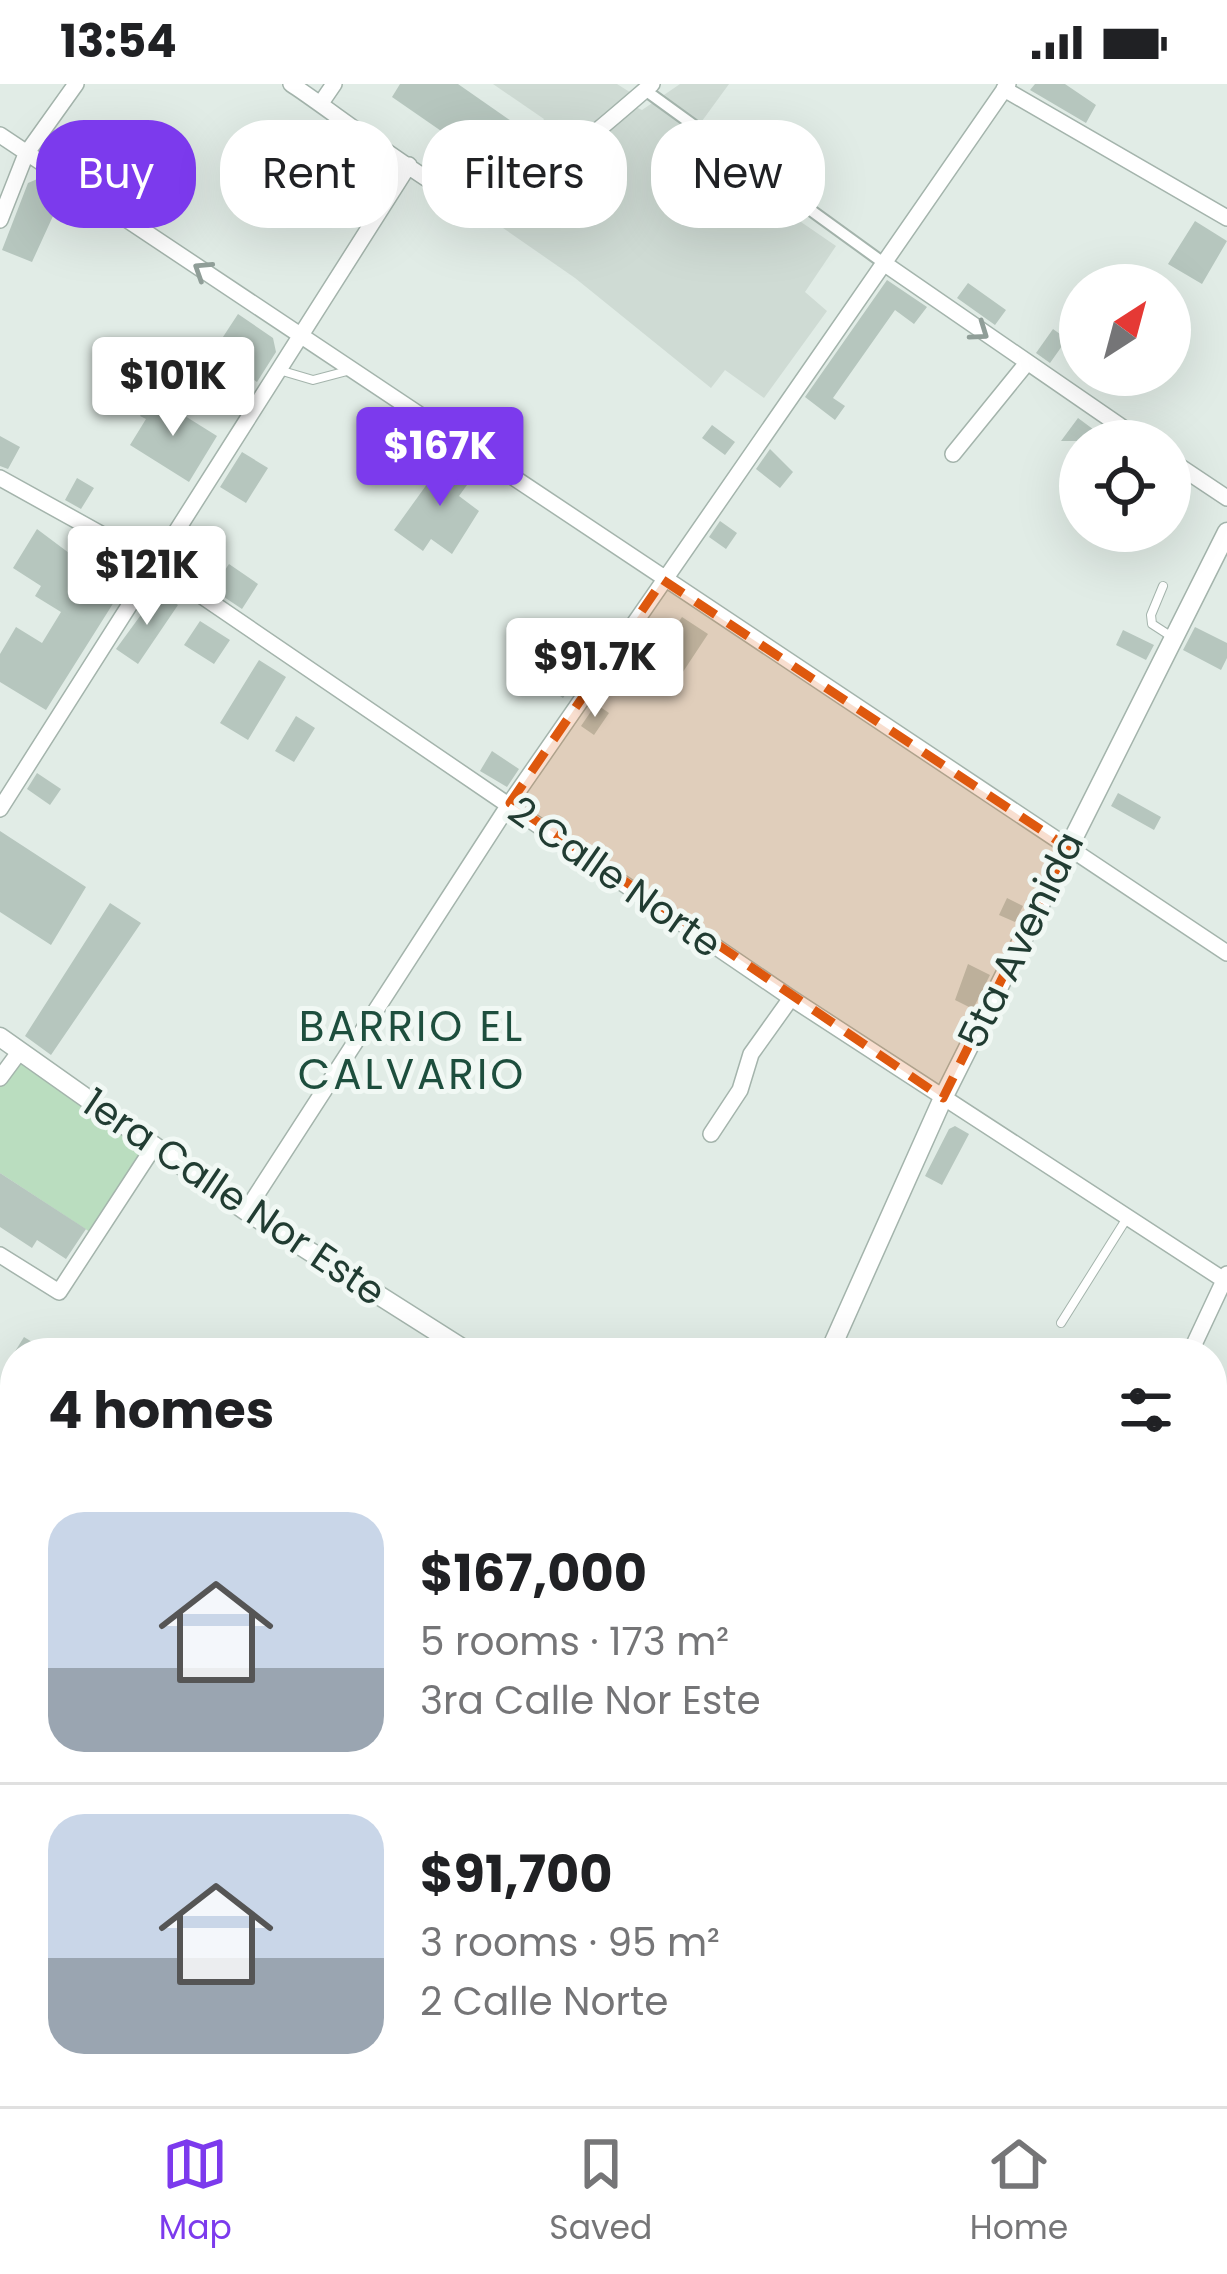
<!DOCTYPE html>
<meta charset="utf-8">
<style>
body{margin:0;font-family:Poppins,sans-serif;background:#f6f6f6;color:#202124;height:100vh;display:flex;flex-direction:column;font-size:45px;white-space:nowrap}
*{box-sizing:border-box;margin:0}
p{font-size:39px;color:#757577}
.icon{flex:none;width:66px;height:66px;fill:none;stroke:currentColor;stroke-width:2;stroke-linecap:round;stroke-linejoin:round}
.map{position:relative;flex:1;overflow:hidden}
.sheet{position:absolute;left:0px;top:1254px;width:1227px;height:768px;display:flex;flex-direction:column;background:#fff;border-radius:48px 48px 0 0;box-shadow:0 12px 48px #0002}
.sheet>*{flex:none}
.banner{position:absolute;left:36px;top:36px;width:1155px;height:108px;display:flex;gap:24px}
.needle{width:78px;rotate:36deg}
.controls{position:absolute;left:1059px;top:180px;display:grid;gap:24px}
.controls a{display:grid;place-items:center;width:132px;height:132px;border-radius:50%;background:#fff;box-shadow:0 12px 48px #0002;font-size:60px}
.price{position:absolute;translate:-50% -102px;padding:0 27px;border-radius:12px;background:#fff;color:#222;font-size:39px;line-height:78px;filter:drop-shadow(0 3px 6px #0008)}
.price::after{content:'';position:absolute;left:50%;top:72px;width:36px;height:27px;margin-left:-18px;background:inherit;clip-path:polygon(0 0,100% 0,50% 100%)}
.price.on{background:#7c3aed;color:#fff}
ul{padding:0;list-style:none}
li{display:flex;align-items:center;gap:36px;height:300px;padding:0 48px}
li+li{border-top:3px solid #e0e0e0}
li span{display:grid;place-items:center;flex:none;width:336px;height:240px;border-radius:36px;color:#555}
li>.icon{margin-inline-start:auto}
span .icon{width:144px;height:144px;fill:#fffc;stroke-width:1}
li b{font-size:51px}
h2{display:flex;justify-content:space-between;align-items:center;height:144px;padding:0 48px;font-size:51px}
.pill{padding:0 42px;border-radius:48px;background:#fff;box-shadow:0 12px 48px #0002;font-size:42px;line-height:108px}
.pill.on{background:#7c3aed;color:#fff}
.status{display:flex;justify-content:space-between;align-items:center;height:84px;padding:0 60px;background:#fff;direction:ltr}
.status svg{height:33px;fill:currentColor}
.tab-bar{display:flex;justify-content:space-around;align-items:center;height:168px;border-top:3px solid #e0e0e0;background:#fff;font-size:33px;color:#757577}
.tab-bar a{display:grid;justify-items:center;gap:6px}
.tab-bar .on{color:#7c3aed}
.map>svg:first-child{display:block}
</style>
<div class="status"><b>13:54</b><svg viewBox="0 0 49 12"><path d="M0 12V9h3v3zM5 12V6h3v6zM10 12V3h3v9zM15 12V0h3v12zM26 1h20v11H26zM47 4h2v5h-2z"/></svg></div>
<div class="map">
<svg width="1227" height="2022" viewBox="0 0 1227 2022">
<rect width="100%" height="100%" fill="#e1ece6"/>
<path fill="#cfdbd4" d="M493,0H617L636,12L499,120L494,117L544,35Z
M680,0H729L686,59L836,162L805,208L827,227L764,314L725,286L711,304L575,194L503,144L529,106L636,23L642,26Z"/>
<path fill="#baddbf" d="M22,978L145,1065L90,1148L0,1089V1000Z
M1227,1824V1967L1212,1965V1825Z
M0,1861L15,1879V2007H377L439,2022H0Z
M575,2007H1015L985,2022H515Z"/>
<g fill="none" stroke-linecap="round" stroke-linejoin="round">
<path stroke="#88ced1" stroke-width="33" d="M1212,1907L1227,1908
M0,1946L15,1969
M53,2007L72,2022
M853,2022L880,2007"/>
</g>
<path fill="#b6c6be" d="M400,0H458L527,48L499,87L392,13Z
M1035,0H1065L1096,21L1086,39L1030,6Z
M58,49L90,71L78,89L45,67Z
M347,68L378,90L380,104L358,138L318,111Z
M42,93L64,108L32,178L2,166L28,99Z
M1195,137L1227,157L1202,200L1168,180Z
M887,196L927,223L914,240L895,226L833,314L845,322L835,336L805,313Z
M968,199L1006,226L995,241L957,214Z
M238,230L273,254L276,268L257,298L226,278L235,265L221,256Z
M1053,245L1067,255L1050,279L1036,269Z
M153,312L217,352L189,398L130,361L146,335L140,332Z
M1078,334L1109,357H1061Z
M712,341L735,358L725,371L702,354Z
M0,352L20,363L8,385L0,382Z
M770,365L793,388L780,404L756,385Z
M242,368L268,384L246,419L220,403Z
M448,371L475,390L459,412L479,427L452,470L431,455L423,467L394,446Z
M77,394L94,404L81,425L65,416Z
M720,437L737,449L726,465L709,453Z
M37,445L89,484L97,470L131,491L46,626L0,598V570L16,543L42,559L61,528L35,512L41,502L13,484Z
M229,480L258,500L242,525L212,505Z
M164,512L178,521L138,580L116,565L154,513Z
M682,533L708,550L667,612L641,594Z
M200,537L230,556L214,580L184,561Z
M1195,543L1227,559V574L1221,586L1183,566Z
M582,545L602,558L594,570L574,557Z
M1123,546L1154,561L1146,576L1116,561Z
M259,576L286,593L248,656L220,639Z
M555,582L576,596L563,614L543,600Z
M596,620L609,629L594,651L581,642Z
M296,632L315,644L294,678L275,667Z
M492,667L519,685L507,703L480,687Z
M37,689L61,705L50,721L27,705Z
M1118,709L1161,733L1154,746L1111,722Z
M0,747L86,803L51,861L0,828Z
M1007,814L1023,822L1015,838L999,831Z
M110,819L141,839L51,971L25,952Z
M968,880L990,891L973,925L955,916Z
M955,1042L969,1050L942,1101L925,1092L949,1045Z
M0,1089L86,1145L66,1175L37,1156L32,1164L0,1143Z
M24,1253L50,1269H14Z
M1212,1342L1227,1349L1220,1375L1227,1379V1424L1212,1417Z"/>
<g fill="none" stroke-linecap="round" stroke-linejoin="round">
<defs>
<path id="service" d="M279,286L313,296L351,286
M1163,502L1151,531L1152,540L1172,553
M1061,1239L1127,1134"/>
<path id="pedestrian" d="M645,6L885,180"/>
<path id="minor" d="M291,0C323,20 462,128 488,125C513,122 626,22 652,0
M1004,5L1227,134
M321,19L334,0
M0,51L1227,869
M0,136L26,70L76,0
M885,180L1142,357
M953,370L1026,280
M1170,376L1227,414
M0,394L155,480L791,914L1227,1198
M0,725L409,81
M0,994L20,967
M711,1050L740,1006L751,970L791,914
M246,1127L510,719L1008,0
M0,1171L59,1208L155,1061
M1190,1269L1227,1190
M0,1311L15,1319
M0,1519L15,1493
M0,1530L15,1539
M1212,1551L1227,1555
M14,1802L15,1801
M214,2022L216,2007
M1083,2022C1131,2009 1178,2007 1227,2010"/>
<path id="tertiary" d="M0,953L246,1127L470,1269
M829,1269L943,1014L1227,448
M502,2022L506,2007"/>
</defs>
<use href="#service" stroke="#a4b4ac" stroke-width="10"/>
<use href="#pedestrian" stroke="#a4b4ac" stroke-width="14"/>
<use href="#minor" stroke="#a4b4ac" stroke-width="18"/>
<use href="#tertiary" stroke="#a4b4ac" stroke-width="21"/>
<use href="#service" stroke="#fff" stroke-width="8"/>
<use href="#pedestrian" stroke="#fff" stroke-width="10"/>
<use href="#minor" stroke="#fff" stroke-width="15"/>
<use href="#tertiary" stroke="#fff" stroke-width="18"/>
</g>
<defs><path id="oneway-chevron" d="M-2-3.5L2.5 0L-2 3.5" fill="none" stroke-width="1.6" stroke-linecap="round" stroke-linejoin="round" transform="scale(3)"/></defs>
<g stroke="#909e98">
<use href="#oneway-chevron" transform="translate(202 186) rotate(-147)"/>
<use href="#oneway-chevron" transform="translate(980 248) rotate(35)"/>
</g>
<path fill="#de580e" fill-opacity="0.2" stroke="#de580e" stroke-width="9" stroke-dasharray="24 15" stroke-linejoin="round" d="M663,496L1067,763L943,1014L510,719Z"/>
<g text-anchor="middle" dominant-baseline="central" stroke-width="10" stroke-linejoin="round" paint-order="stroke">
<g font-size="39" fill="#213c32" stroke="#f1f8f4">
<text transform="translate(615 793) rotate(35)">2 Calle Norte</text>
<text transform="translate(1021 856) rotate(-64)">5ta Avenida</text>
<text transform="translate(234 1113) rotate(34)">1era Calle Nor Este</text>
</g>
<g font-size="42" letter-spacing="3" fill="#1d4e3d" stroke="#f1f8f4">
<text x="412" y="942">BARRIO EL<tspan x="412" dy="48">CALVARIO</tspan></text>
</g>
</g>
</svg>
<div class="controls">
<a><svg class="needle" viewBox="-14 -14 28 28"><path d="M0-13l5 13h-10z" fill="#e53935"/><path d="M0 13l5-13h-10z" fill="#757577"/></svg></a>
<a><svg class="icon" aria-label="locate" viewBox="0 0 24 24"><circle cx="12" cy="12" r="6"/><path d="M12 2v4M12 18v4M2 12h4M18 12h4"/></svg></a>
</div>
<b class="price" style="left:173px;top:355px">$101K</b>
<b class="price on" style="left:440px;top:425px">$167K</b>
<b class="price" style="left:147px;top:544px">$121K</b>
<b class="price" style="left:595px;top:636px">$91.7K</b>
<div class="banner">
<a class="pill on">Buy</a>
<a class="pill">Rent</a>
<a class="pill">Filters</a>
<a class="pill">New</a>
</div>
<section class="sheet">
<h2>4 homes<svg class="icon" aria-label="filters" viewBox="0 0 24 24"><path d="M4 7h16M4 17h16"/><circle cx="9" cy="7" r="2"/><circle cx="15" cy="17" r="2"/></svg></h2>
<ul>
<li><span style="background:linear-gradient(#c9d6e8 65%,#9aa5b1 0)"><svg class="icon" aria-label="home" viewBox="0 0 24 24"><path d="M3 11l9-7 9 7M6 9v11h12V9"/></svg></span><div><b>$167,000</b><p>5 rooms · 173 m²</p><p>3ra Calle Nor Este</p></div></li>
<li><span style="background:linear-gradient(#c9d6e8 60%,#9aa5b1 0)"><svg class="icon" aria-label="home" viewBox="0 0 24 24"><path d="M3 11l9-7 9 7M6 9v11h12V9"/></svg></span><div><b>$91,700</b><p>3 rooms · 95 m²</p><p>2 Calle Norte</p></div></li>
</ul>
</section>
</div>
<nav class="tab-bar">
<a class="on"><svg class="icon" aria-label="map" viewBox="0 0 24 24"><path d="M3 6l6-2 6 2 6-2v14l-6 2-6-2-6 2zM9 4v14M15 6v14"/></svg>Map</a>
<a><svg class="icon" aria-label="saved" viewBox="0 0 24 24"><path d="M7 4h10v16l-5-4-5 4z"/></svg>Saved</a>
<a><svg class="icon" aria-label="home" viewBox="0 0 24 24"><path d="M3 11l9-7 9 7M6 9v11h12V9"/></svg>Home</a>
</nav>
